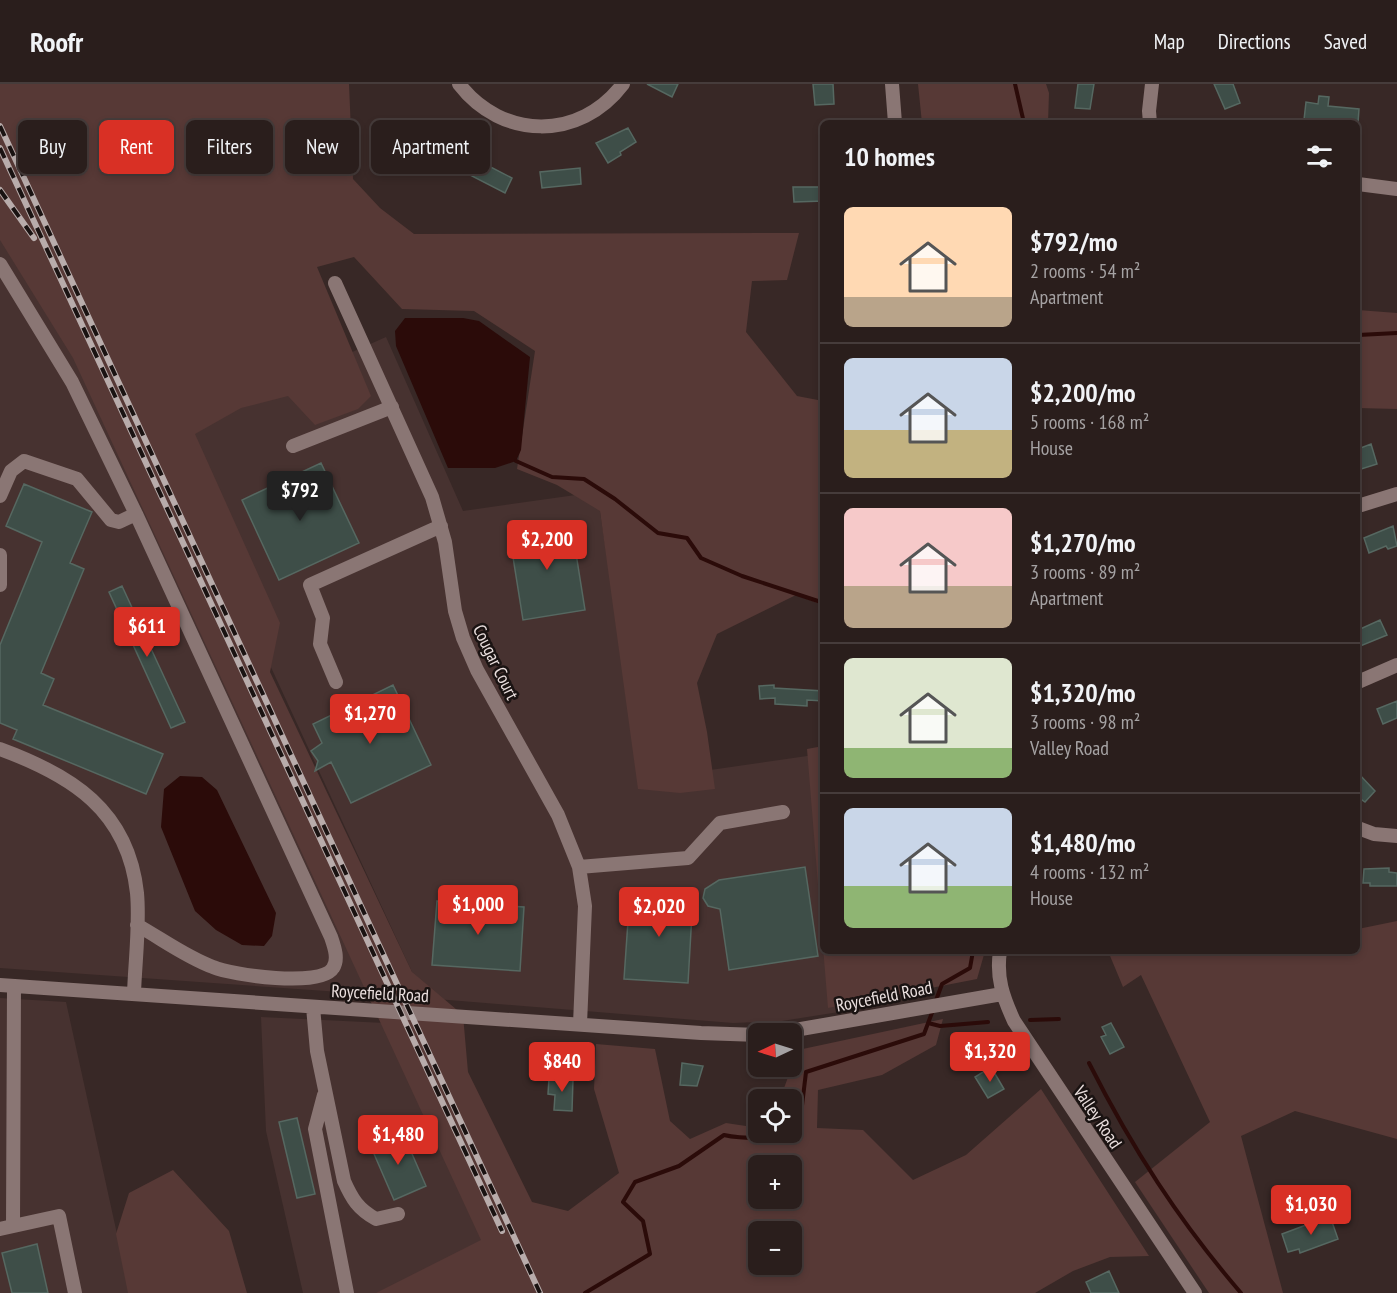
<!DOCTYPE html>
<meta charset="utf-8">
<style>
body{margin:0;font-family:"PT Sans Narrow",sans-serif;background:#322725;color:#f1f3f6;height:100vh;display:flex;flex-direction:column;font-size:22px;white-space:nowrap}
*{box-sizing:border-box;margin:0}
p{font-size:20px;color:#a5a2a3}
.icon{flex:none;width:33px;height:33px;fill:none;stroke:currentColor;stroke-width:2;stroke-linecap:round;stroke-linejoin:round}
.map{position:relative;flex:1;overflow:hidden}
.details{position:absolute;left:820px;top:36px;width:540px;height:834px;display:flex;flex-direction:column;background:#2a1e1c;border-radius:9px;box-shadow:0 3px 9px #0003,0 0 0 2px #463c3b}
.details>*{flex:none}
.banner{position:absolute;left:18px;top:36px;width:570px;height:54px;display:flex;gap:12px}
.needle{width:39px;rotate:266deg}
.tools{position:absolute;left:748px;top:939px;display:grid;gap:12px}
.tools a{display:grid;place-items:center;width:54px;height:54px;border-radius:9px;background:#2a1e1c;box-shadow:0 3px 9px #0003,0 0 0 2px #463c3b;font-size:30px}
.price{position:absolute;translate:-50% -51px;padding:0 14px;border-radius:6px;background:#d93025;color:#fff;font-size:20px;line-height:39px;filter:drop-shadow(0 2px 3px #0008)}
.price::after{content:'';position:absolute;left:50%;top:36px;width:18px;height:14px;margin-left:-9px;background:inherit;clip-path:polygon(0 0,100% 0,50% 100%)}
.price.selected{background:#222;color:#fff}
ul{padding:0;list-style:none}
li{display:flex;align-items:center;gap:18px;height:150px;padding:0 24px}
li+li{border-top:2px solid #463c3b}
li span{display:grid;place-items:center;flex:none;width:168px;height:120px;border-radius:9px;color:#555}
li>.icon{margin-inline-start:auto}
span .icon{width:72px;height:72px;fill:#fffc;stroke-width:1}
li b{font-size:26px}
h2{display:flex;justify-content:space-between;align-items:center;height:72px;padding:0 24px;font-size:26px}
.tag{padding:0 21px;border-radius:9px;background:#2a1e1c;box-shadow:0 3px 9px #0003,0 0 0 2px #463c3b;font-size:21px;line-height:54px}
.tag.selected{background:#d93025;color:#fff}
header{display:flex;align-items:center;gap:36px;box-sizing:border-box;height:84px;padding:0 30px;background:#2a1e1c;border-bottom:2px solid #463c3b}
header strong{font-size:28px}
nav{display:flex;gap:33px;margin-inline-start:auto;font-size:21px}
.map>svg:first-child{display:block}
</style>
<header>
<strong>Roofr</strong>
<nav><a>Map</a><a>Directions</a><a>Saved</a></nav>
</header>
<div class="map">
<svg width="1397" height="1209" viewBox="0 0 1397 1209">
<rect width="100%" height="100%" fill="#382826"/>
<path fill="#473230" d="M0,114L369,910L0,884Z
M386,253L463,427L597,408L641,696L814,671L824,748V867H838L845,927L782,937L733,939L424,914L164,352Z
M0,914L66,918L130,1209H0Z
M261,933L385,939L486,1160L420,1209H303L266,1047Z"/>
<path fill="#573936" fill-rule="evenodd" d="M0,0H349L353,95L380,124L414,150L799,149L787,196L752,197L746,248L797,312L823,317V521L796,511L717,550L697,599L707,648L715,705L680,709L638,705L600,427L557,401L517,385L535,267L474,227L402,225L354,173L317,183L371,312L358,325L315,341L288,312L241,324L195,350L280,539L270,588L412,888L463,931L468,988L532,1118L568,1127L619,1089L594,1005L596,960L655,965L670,1037L690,1055L726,1039L759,1044V1048H792V1016L780,1015L798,966L943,935L936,961L882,991L818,1006L817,1044L863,1046L913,1096L966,1071L1041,1005L1149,1172L1110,1173L1073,1187L1035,1209H376L481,1156L73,274L0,156ZM759,1082H792V1114H759ZM759,1148H792V1180H759Z
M918,0H1046L1049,9L1048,39H922Z
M1358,226L1397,229V325L1358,324Z
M823,662L824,867H985L977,895L828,924L807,665Z
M1397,837V1055L1295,1027L1241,1052L1283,1209H1209L1135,1098L1210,1038L1141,891L1123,903L1108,867H1358V845Z
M173,1086L229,1147L247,1209H128L116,1150L129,1109Z"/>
<path fill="#2b0b09" d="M405,234H463L479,237L530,273L521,366L516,377L495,384H448L396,262L395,247Z
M180,692L202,693L217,706L276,829L272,852L264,862L242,861L216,846L195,827L161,743L164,705Z"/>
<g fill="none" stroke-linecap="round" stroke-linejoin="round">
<path stroke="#2b0b09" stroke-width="4" d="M1015,0L1024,39
M1358,251L1397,249
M516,377L552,393L584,395L615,415L658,449L687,454L701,474L742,492L824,519
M935,919L942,900L970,884L973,867
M1030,936L1059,935
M928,939L940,942L988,938
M1089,979C1132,1064 1179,1137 1241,1209
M585,1209L650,1170L643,1137L623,1118L635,1098L679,1082L724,1051C749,1057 772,1052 798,1055L806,988L924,950L933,926"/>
</g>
<path fill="#3e4e48" stroke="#566861" stroke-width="1.5" d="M647,0H678L672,13Z
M813,0H833L834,20L815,21Z
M1078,0H1094L1090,25L1075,24Z
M1214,0H1233L1240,19L1225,25Z
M1319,12L1329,13L1328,22L1359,25L1358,39H1318L1304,36L1306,18L1318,20Z
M422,36L430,47L435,43L451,63L439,72L435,67L427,69L420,59L423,56L412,43Z
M628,44L636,58L620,68L621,71L608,79L596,59Z
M479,77L512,94L505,109L466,89L471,78L477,81Z
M580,84L581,100L542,104L540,88Z
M793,103H824V117L794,118Z
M1371,360L1377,380L1358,386V365Z
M321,379L359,459L279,496L242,416Z
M24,400L92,428L70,479L84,485L41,589L54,595L43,621L163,670L146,710L13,655L17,646L0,639V561L42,458L6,442Z
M571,438L585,526L523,536L509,448Z
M1393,442L1397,462L1388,465L1386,462L1369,469L1364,454Z
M122,502L185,638L171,644L109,508Z
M1380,536L1387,551L1358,563V546Z
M393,601L431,681L351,719L331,678L315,687L318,677L311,667L322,659L313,640Z
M774,601V604L824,607V617L807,616V622L775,620V614L760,615L759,602Z
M1397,617V634L1383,640L1377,625Z
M1358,689L1375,707L1365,718L1358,713Z
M805,783L818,872L729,886L720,825L708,822L703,814L705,805L719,796Z
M1389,784V788L1397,789V802H1370V799H1363L1364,785Z
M630,808L693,812L688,899L624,895Z
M437,817L524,823L520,887L432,881Z
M1111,939L1124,963L1110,970L1101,953L1106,951L1102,943Z
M682,979L703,982L697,1002L680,1001Z
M991,983L1004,1005L988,1014L975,993Z
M549,994L573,995L572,1027L554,1026L555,1011L548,1010Z
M297,1034L315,1110L297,1114L279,1038Z
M403,1049L426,1102L394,1116L371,1063Z
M1330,1132L1338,1155L1300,1169L1299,1165L1288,1168L1282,1150Z
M37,1160L48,1209H12L2,1169Z
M1109,1187L1119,1209H1091L1086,1198Z"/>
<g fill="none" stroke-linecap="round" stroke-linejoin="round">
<path stroke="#8a7674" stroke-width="14" d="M459,0C502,56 580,57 623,0
M892,0L895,39
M1150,39L1149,27L1152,0
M1358,100L1397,105
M0,180L72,298L136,430
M335,199L432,413L445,458L455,527L463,554L477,586L558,731L579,783L585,822L580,940
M293,362L392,323
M0,412L11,387L24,377L77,395L111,436L119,438L136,430L331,853C334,862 339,875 333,884C321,904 232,891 213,883C186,873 162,855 137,841
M1358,422L1397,410
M0,471V501
M336,598L320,560L323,534L310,501L441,442
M1358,598L1397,581
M0,665C71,691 128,726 137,809C140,842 135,877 134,910
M1358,744L1374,750L1397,752
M579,783L688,774L720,739L783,728
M1000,867C996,894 1003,913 1014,937L1195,1209
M0,901L701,949L759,951
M313,923L317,967L344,1097C352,1115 358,1125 376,1135L398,1130
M772,950L1002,910
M324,1011L315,1045L347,1209
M13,1142L14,902
M0,1145L59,1132L75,1209"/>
<defs>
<path id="rail" d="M0,42L540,1209
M0,64L502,1147
M0,106L34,154"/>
</defs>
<use href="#rail" stroke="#b8acab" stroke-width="6"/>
<use href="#rail" stroke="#1a1312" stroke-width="4" stroke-dasharray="11" stroke-linecap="butt"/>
</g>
<g text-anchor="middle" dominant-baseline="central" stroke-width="5" stroke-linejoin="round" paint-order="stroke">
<g font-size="18" fill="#eadfde" stroke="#1a1312">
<text transform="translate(496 578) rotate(64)">Cougar Court</text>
<text transform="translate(380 909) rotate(3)">Roycefield Road</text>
<text transform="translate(884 912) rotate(-11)">Roycefield Road</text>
<text transform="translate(1098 1033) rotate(56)">Valley Road</text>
</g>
</g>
</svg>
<div class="tools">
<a><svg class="needle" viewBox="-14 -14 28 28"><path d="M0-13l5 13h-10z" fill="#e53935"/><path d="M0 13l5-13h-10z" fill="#a5a2a3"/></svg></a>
<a><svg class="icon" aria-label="locate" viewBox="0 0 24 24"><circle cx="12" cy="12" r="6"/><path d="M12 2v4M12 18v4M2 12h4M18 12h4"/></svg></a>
<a>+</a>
<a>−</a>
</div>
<b class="price selected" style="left:300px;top:438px">$792</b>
<b class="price" style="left:547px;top:487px">$2,200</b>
<b class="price" style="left:147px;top:574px">$611</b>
<b class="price" style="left:370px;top:661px">$1,270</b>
<b class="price" style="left:478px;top:852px">$1,000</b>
<b class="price" style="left:659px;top:854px">$2,020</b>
<b class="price" style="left:990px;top:999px">$1,320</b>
<b class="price" style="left:562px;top:1009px">$840</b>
<b class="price" style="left:398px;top:1082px">$1,480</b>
<b class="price" style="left:1311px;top:1152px">$1,030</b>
<div class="banner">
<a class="tag">Buy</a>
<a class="tag selected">Rent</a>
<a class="tag">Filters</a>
<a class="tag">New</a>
<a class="tag">Apartment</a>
</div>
<section class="details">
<h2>10 homes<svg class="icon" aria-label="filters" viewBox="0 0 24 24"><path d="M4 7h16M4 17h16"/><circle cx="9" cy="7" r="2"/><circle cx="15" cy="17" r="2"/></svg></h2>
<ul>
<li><span style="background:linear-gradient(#ffd9b3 75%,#b9a48a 0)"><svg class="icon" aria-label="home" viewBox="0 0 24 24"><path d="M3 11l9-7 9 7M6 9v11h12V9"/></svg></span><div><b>$792/mo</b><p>2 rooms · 54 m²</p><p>Apartment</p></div></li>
<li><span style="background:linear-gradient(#c9d6e8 60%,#c2b280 0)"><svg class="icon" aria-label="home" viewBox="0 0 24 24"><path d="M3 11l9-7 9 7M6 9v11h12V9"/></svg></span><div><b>$2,200/mo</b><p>5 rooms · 168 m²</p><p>House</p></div></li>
<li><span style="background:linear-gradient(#f6c9c9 65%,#b9a48a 0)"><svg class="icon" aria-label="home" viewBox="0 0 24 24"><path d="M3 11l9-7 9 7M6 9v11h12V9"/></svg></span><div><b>$1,270/mo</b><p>3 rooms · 89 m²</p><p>Apartment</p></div></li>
<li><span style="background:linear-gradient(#dfe7d0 75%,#8fb573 0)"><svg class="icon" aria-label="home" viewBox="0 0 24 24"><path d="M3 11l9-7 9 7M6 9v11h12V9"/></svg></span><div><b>$1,320/mo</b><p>3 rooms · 98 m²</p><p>Valley Road</p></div></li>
<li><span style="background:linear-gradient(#c9d6e8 65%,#8fb573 0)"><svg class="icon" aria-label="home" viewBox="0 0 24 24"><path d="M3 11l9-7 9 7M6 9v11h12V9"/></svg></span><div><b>$1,480/mo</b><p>4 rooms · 132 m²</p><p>House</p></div></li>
</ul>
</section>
</div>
